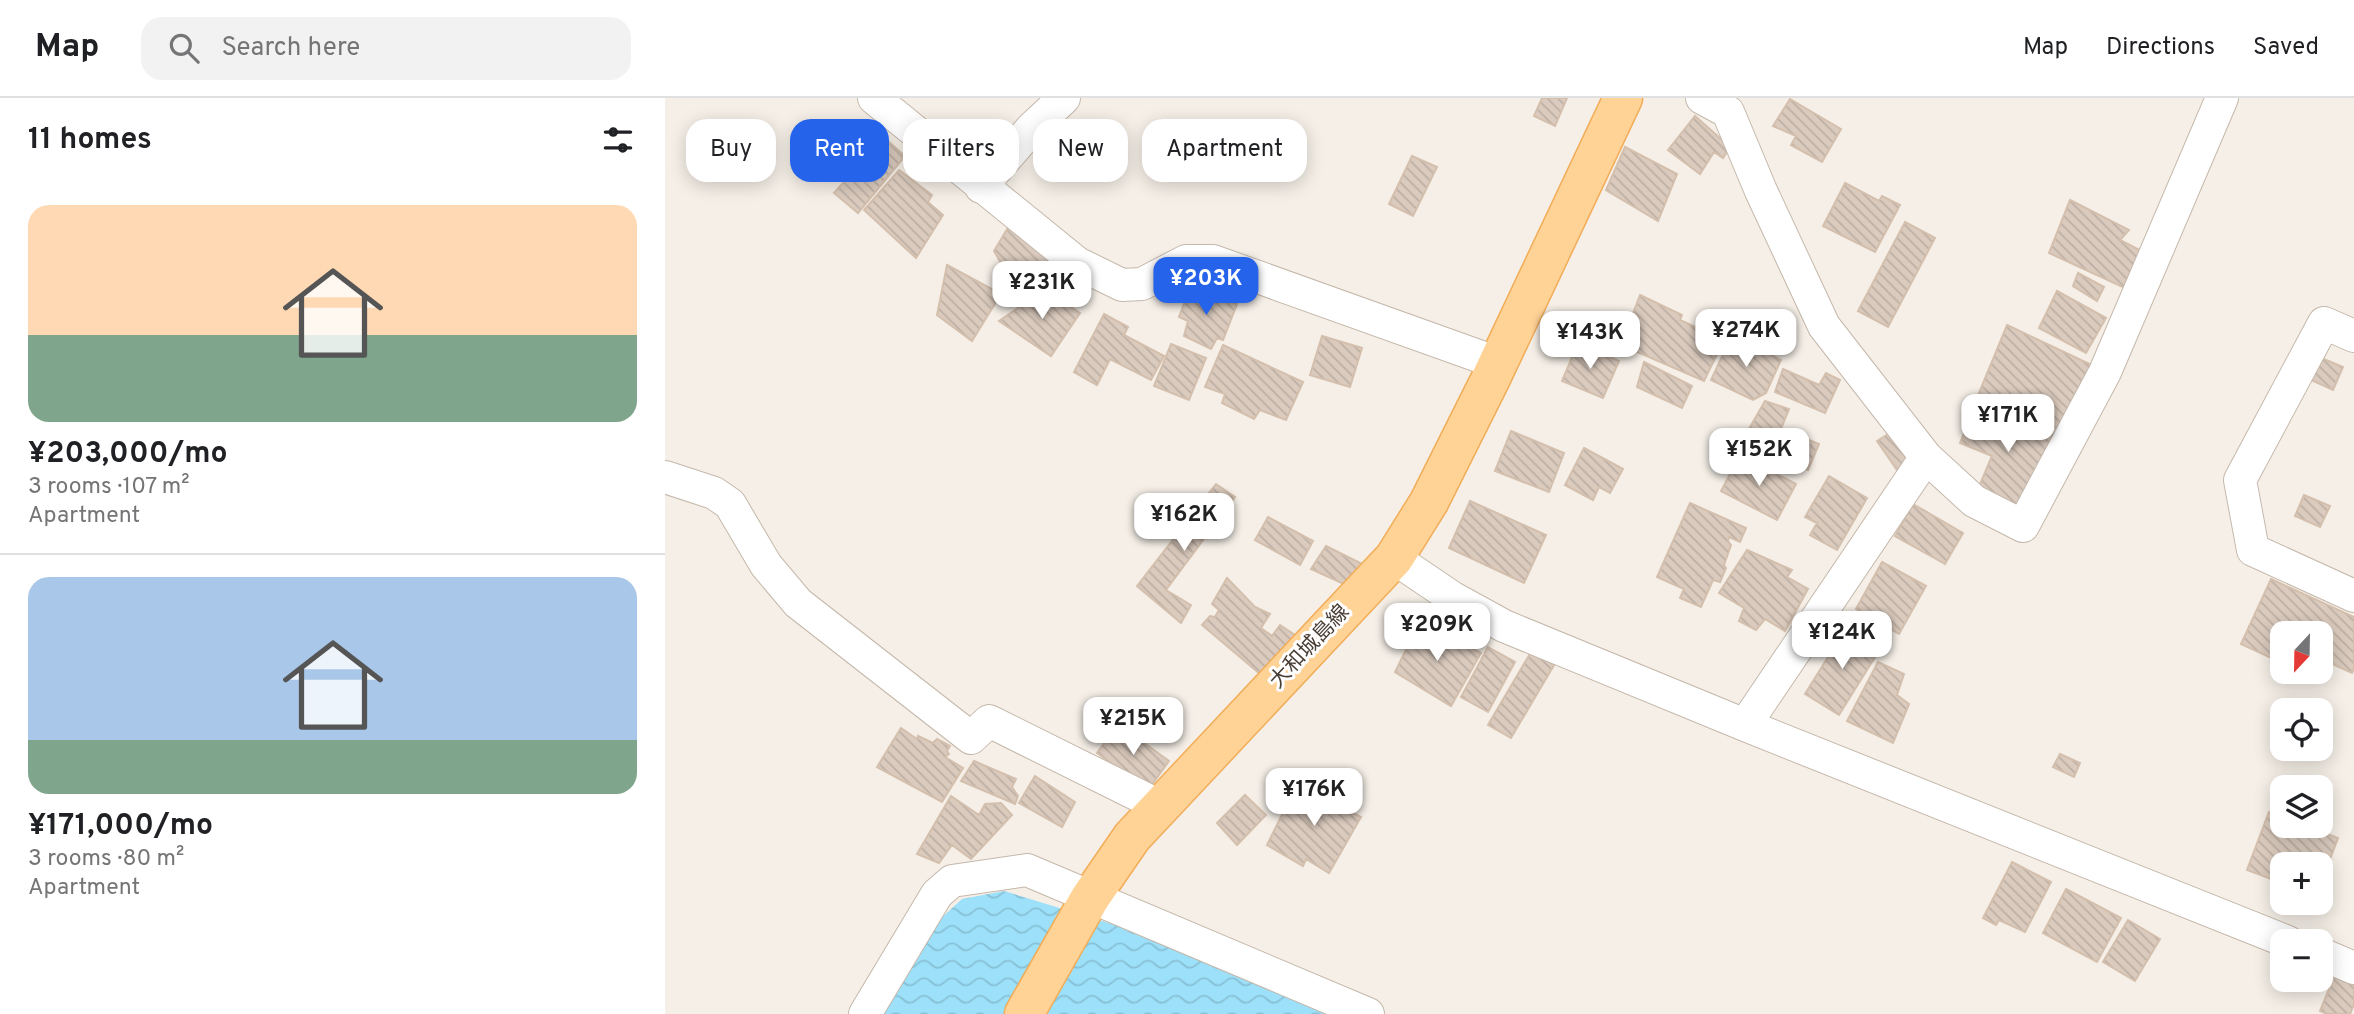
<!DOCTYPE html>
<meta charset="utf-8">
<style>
body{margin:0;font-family:Overpass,"Noto Sans JP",sans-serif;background:#f2f2f2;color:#202124;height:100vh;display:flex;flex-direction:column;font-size:26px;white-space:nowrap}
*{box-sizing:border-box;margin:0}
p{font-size:23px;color:#757577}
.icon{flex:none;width:38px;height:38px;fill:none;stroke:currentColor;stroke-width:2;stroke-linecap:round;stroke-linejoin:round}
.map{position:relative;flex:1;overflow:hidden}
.details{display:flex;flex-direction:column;background:#fff;width:665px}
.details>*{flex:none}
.guide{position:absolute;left:21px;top:21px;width:665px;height:63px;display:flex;gap:14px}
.needle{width:46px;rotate:202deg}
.buttons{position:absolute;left:1605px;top:523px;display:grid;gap:14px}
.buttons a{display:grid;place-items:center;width:63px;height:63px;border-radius:14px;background:#fff;box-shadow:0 4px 18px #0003;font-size:35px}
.price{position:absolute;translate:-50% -60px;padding:0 16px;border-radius:14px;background:#fff;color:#222;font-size:23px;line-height:46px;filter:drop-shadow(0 2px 4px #0008)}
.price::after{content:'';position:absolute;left:50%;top:42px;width:21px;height:16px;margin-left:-10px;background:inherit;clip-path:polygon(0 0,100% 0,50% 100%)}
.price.selected{background:#2563eb;color:#fff}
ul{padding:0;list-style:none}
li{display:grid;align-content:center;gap:14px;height:371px;padding:0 28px}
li+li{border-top:2px solid #e0e0e0}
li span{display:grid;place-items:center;height:217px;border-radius:21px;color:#555}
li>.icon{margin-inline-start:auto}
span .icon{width:126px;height:126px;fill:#fffc;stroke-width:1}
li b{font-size:30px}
h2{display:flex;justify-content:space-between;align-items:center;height:84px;padding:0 28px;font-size:30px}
.pill{padding:0 24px;border-radius:21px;background:#fff;box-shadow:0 4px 18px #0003;font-size:24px;line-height:63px}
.pill.selected{background:#2563eb;color:#fff}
header{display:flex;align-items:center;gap:42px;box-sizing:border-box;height:98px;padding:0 35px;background:#fff;border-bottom:2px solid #e0e0e0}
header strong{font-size:33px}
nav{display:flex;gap:38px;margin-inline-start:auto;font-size:24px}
.search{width:490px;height:63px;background:#f2f2f2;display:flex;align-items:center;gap:18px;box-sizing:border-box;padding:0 24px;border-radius:21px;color:#757577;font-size:26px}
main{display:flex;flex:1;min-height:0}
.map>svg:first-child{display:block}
</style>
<header>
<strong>Map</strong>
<div class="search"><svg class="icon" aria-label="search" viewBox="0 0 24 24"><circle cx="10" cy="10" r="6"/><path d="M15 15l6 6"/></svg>Search here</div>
<nav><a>Map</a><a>Directions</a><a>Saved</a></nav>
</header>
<main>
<section class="details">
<h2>11 homes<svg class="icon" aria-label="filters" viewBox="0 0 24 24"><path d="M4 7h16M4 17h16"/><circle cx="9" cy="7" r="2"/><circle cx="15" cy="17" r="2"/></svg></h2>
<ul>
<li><span style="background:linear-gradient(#ffd9b3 60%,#7fa58c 0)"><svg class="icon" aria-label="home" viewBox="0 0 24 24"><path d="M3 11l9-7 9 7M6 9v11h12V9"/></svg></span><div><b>¥203,000/mo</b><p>3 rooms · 107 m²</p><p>Apartment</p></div></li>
<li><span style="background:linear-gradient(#a9c7e8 75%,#7fa58c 0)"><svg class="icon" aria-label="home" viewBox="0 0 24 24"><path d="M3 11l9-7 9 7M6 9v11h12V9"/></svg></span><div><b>¥171,000/mo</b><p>3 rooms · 80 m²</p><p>Apartment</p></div></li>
</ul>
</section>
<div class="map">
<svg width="1689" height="916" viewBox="0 0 1689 916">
<defs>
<pattern id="water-waves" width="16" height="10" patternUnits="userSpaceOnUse" patternTransform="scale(1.75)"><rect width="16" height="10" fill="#9ce0f9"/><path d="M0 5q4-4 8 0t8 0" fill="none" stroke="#88c1d6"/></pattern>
<pattern id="building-back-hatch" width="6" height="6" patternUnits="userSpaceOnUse" patternTransform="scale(1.75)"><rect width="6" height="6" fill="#dbcbbe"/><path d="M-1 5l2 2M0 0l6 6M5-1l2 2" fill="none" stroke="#bdafa4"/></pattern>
</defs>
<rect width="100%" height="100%" fill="#f5efe7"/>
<path fill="url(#water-waves)" d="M339,793L457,829L665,916H216L262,833L297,801Z"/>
<path fill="url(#building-back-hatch)" stroke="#d4bfad" stroke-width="2" d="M877,0H902L890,28L869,18Z
M1125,1L1176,31L1157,64L1126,47L1131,38L1108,28Z
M1030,18L1065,49L1058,60L1049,54L1035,76L1003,52Z
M224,44L240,58L193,115L169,95L185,77L194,81Z
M960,49L1012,76L993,123L941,92Z
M747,58L772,69L748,118L724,106Z
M234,72L267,97L263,104L278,117L251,160L199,112Z
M1180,85L1214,103L1217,98L1235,107L1210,154L1158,128Z
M1405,102L1464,132L1455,142L1482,156L1462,191L1384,155Z
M347,123L391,159L365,191L343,177L329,153Z
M1240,124L1270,140L1223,229L1193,213Z
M282,167L336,196L307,243L272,217Z
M1413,175L1439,189L1432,203L1408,188Z
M525,190L572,206L558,242L552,240L546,251L519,238L523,223L514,219Z
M379,192L415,215L386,258L334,223Z
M1392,193L1441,220L1421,255L1374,230Z
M975,197L1017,217L1015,222L1059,242L1039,283L956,247Z
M439,216L463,229L459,237L499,258L486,282L445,261L432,287L409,274Z
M1342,227L1431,269L1400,334L1314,295Z
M1067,237L1116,262L1101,295L1088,302L1046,282Z
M657,238L697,250L685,289L645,277Z
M913,245L954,263L938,300L897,283Z
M506,246L541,260L524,302L489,288Z
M558,247L638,284L621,322L595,312L589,321L557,305L560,296L540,289Z
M1654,259L1678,269L1668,292L1644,281Z
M979,264L1027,288L1017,310L972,289Z
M1118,271L1154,287L1161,275L1175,282L1160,315L1110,294Z
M1100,303L1124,311L1116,331L1154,346L1143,372L1076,345Z
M1312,305L1391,338L1360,411L1313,391L1327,358L1295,345Z
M846,333L899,355L884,394L830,373Z
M1228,333L1247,359L1232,372L1212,343Z
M919,350L958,371L945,395L934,389L928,402L900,387Z
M1075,357L1131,386L1112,422L1056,393Z
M1164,378L1202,400L1172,452L1145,437L1152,425L1140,419Z
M551,386L570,399L501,492L526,507L516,525L472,488Z
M1639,397L1665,408L1655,429L1630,418Z
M805,403L881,437L859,485L784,450Z
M1025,405L1081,430L1075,444L1064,439L1063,443L1066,447L1059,467L1061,470L1055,484L1048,482L1036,509L1015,500L1019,491L992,479Z
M1248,406L1298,435L1280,466L1230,438Z
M603,419L648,443L635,467L590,442Z
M661,448L703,469L692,492L646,471Z
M1082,452L1127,472L1122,479L1143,491L1120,533L1100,521L1091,532L1074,523L1079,510L1054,495Z
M1217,464L1261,488L1234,536L1191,511Z
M562,480L590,509L605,516L596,530L607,538L615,527L639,543L602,582L537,527L545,518L550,519L554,512L547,506Z
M1606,481L1689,519V570L1687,575L1661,563L1656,574V536H1617V565L1576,546Z
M755,523L816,555L786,608L730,574Z
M1181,530L1215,551L1174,617L1140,596Z
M823,549L850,564L823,614L796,599Z
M866,554L889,567L846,640L823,627Z
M1213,564L1239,576L1232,597L1244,606L1228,645L1182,623Z
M453,626L504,663L483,692L432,655Z
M236,630L252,641L253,638L268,645L272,641L285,648L282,653L284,656L280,659L298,670L277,704L212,669Z
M1395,656L1415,665L1409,679L1388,669Z
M309,663L351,681L347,689L353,698L350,706L296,683Z
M370,678L410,704L397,729L354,705Z
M668,686L675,689L671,707L696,719L664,775L641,761L638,768L602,747L631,688L650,698L656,688L665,691Z
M580,697L601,717L572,747L552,725Z
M286,698L314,717L320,706L336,705L347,717L306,761L287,747L274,765L252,756Z
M1604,714L1617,718V728H1642L1673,740L1656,785V766H1617V785L1582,772Z
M1347,764L1386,784L1360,834L1334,822L1331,827L1318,820Z
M1401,791L1456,820L1432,864L1378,835Z
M1463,822L1495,841L1470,883L1438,864Z
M1669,879L1689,887V906L1685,916H1662L1655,913Z"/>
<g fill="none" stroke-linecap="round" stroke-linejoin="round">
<defs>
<path id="street" d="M209,0L412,165L457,187L477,186L521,163H548L833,265
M1037,0L1063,14L1096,93L1159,228L1261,359L1309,403L1358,428L1440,274L1557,0
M316,89L366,31L399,0
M1689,238L1659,225L1575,382L1588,452L1689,498
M0,379L49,395L65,406L101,467L133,505L306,640L324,623L495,708
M729,460L788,500L839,528L1080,627L1623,844
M1080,627L1261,359
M1656,856L1689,870
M200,916L272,796L287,783L362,772L703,916"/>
<path id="primary" d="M359,916L425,800L467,739L729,460L764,404L826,280L958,0"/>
</defs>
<use href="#street" stroke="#c5b8ab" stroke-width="34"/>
<use href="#primary" stroke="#f2ad58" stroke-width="41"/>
<use href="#street" stroke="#fff" stroke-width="32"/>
<use href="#primary" stroke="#ffd296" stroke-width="38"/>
</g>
<g text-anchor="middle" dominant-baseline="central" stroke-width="6" stroke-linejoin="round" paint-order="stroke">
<g font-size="21" fill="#493e35" stroke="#fff">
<text transform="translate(645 549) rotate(-47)">大和城島線</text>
</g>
</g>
</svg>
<div class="buttons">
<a><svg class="needle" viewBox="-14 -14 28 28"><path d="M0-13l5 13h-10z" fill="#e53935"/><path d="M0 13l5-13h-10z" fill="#757577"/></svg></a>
<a><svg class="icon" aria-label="locate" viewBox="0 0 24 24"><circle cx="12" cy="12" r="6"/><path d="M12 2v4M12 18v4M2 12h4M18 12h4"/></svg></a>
<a><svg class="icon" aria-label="layers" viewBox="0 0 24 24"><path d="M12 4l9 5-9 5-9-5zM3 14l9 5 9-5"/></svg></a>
<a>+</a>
<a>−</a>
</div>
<b class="price selected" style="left:541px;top:219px">¥203K</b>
<b class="price" style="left:377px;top:223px">¥231K</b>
<b class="price" style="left:1081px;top:271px">¥274K</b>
<b class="price" style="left:925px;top:273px">¥143K</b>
<b class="price" style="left:1343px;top:356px">¥171K</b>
<b class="price" style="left:1094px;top:390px">¥152K</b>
<b class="price" style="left:519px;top:455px">¥162K</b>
<b class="price" style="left:772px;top:565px">¥209K</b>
<b class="price" style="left:1177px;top:573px">¥124K</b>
<b class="price" style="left:468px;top:659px">¥215K</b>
<b class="price" style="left:649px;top:730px">¥176K</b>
<div class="guide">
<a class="pill">Buy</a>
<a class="pill selected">Rent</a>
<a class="pill">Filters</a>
<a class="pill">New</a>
<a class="pill">Apartment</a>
</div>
</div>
</main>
